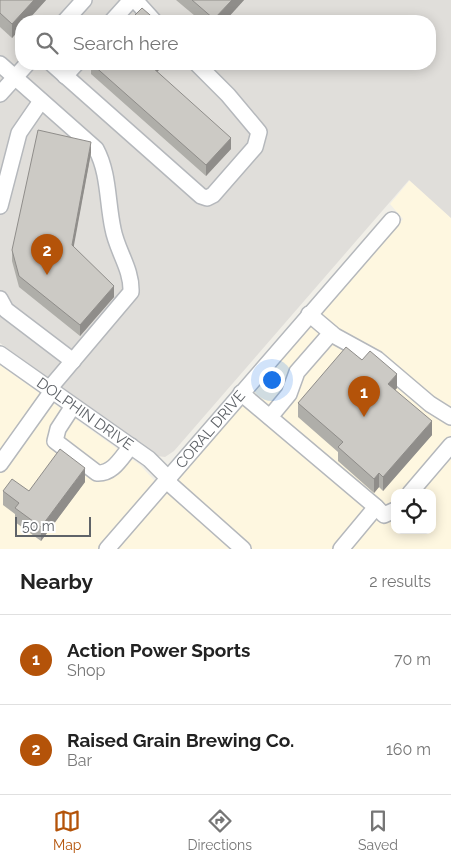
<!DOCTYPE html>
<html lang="en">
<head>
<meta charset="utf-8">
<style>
  :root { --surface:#fff; --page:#f2f2f2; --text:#222; --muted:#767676; --line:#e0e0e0; --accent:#b45309 }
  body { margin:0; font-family:Raleway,sans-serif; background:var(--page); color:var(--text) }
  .controls { position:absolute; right:15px; bottom:15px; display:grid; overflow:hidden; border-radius:10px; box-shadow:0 2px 12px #0003 }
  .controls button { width:45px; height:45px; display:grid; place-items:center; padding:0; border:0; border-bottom:1px solid var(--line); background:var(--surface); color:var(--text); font:25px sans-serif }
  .scale { position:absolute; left:15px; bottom:12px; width:76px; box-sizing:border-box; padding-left:5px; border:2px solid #5f6368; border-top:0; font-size:14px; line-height:18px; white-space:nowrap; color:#5f6368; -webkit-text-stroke:4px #fff; paint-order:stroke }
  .you { position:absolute; left:271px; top:379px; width:18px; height:18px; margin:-12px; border:4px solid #fff; border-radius:50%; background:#1a73e8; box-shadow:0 0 0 8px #1a73e833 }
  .badge { display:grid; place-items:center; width:32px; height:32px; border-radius:50%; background:var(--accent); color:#fff; font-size:16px; font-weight:700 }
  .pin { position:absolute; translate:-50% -41px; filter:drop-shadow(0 1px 2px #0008) }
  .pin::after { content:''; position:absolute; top:26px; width:18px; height:15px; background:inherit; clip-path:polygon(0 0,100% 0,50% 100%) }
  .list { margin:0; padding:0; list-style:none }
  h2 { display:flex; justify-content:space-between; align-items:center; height:65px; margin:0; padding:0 20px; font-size:21px }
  h2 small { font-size:16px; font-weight:400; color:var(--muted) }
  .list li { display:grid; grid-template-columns:32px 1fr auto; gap:15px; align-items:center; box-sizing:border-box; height:90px; padding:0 20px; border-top:1px solid var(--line) }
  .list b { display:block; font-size:19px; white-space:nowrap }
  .list p { margin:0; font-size:16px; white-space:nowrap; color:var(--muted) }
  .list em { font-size:16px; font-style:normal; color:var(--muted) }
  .icon { flex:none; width:28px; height:28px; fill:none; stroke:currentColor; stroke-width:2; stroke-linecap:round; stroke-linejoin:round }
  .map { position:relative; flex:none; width:451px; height:549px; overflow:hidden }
  .search { position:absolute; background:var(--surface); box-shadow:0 2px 12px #0003; left:15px; right:15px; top:15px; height:55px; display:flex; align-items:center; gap:12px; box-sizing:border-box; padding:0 18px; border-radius:20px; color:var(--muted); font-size:19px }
  .sheet { height:245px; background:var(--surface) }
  nav { display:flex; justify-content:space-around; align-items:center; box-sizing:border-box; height:70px; border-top:1px solid var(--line); background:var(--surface); font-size:14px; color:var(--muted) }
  nav a { display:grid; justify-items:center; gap:2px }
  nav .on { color:var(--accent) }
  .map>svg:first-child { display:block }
</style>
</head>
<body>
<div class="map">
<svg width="451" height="549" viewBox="0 0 451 549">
  <rect width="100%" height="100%" fill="#f1efe8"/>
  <path fill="#fef7e0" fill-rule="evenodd" d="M 410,180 L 451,218 L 451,549 L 0,549 L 0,365 L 140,465 L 166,493 L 403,219 L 390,204 ZM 395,493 L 432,493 L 432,530 L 395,530 Z"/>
  <path fill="#e0deda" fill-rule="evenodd" d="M 0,0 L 451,0 L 451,218 L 409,180 L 174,451 L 165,457 L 157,456 L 0,343 ZM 21,21 L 430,21 L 430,64 L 21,64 Z"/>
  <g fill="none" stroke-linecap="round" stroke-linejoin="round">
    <defs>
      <g id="minor">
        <path d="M 135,0 L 154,21"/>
        <path d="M 65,21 L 84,0"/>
        <path d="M 112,21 L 131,0"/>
        <path d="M 0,64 L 96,149 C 109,173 107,201 113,229 C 117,251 132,269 131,292 L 49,389"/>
        <path d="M 52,64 L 201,196 L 207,198 L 213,195 L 255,147 L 259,132 L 228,95 L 197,64"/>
        <path d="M 65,76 L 76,64"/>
        <path d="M 0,94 L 27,64"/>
        <path d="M 0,206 L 19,133 L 41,101"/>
        <path d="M 0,299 L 6,310 L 73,361"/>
        <path d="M 309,314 L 335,336 L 377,359 L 430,404 L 451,417"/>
        <path id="s1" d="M 0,354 L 149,459 L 167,477 L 171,485 L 243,549"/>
        <path d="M 241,393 L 376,507 L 341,549"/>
        <path d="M 73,406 L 58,429 L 55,441 L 97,473 C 113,474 121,458 131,446"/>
        <path d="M 270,417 L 289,394 L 297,372 L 331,333"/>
        <path d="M 0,464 L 52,391"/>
        <path d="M 410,493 L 451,445"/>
        <path d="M 376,507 L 384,515 L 395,510"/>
        <path id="s2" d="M 107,549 L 392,220"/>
      </g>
    </defs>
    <use href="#minor" stroke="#b5b8bc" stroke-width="18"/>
    <use href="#minor" stroke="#fff" stroke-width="15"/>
  </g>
  <g fill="#afaea9">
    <path d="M 0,0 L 46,0 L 12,38 L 0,27 Z"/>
    <path d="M 176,0 L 244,0 L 225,21 L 201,21 Z"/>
    <path d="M 91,64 L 164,64 L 157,72 L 231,149 L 206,176 L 91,74 Z"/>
    <path d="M 91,153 L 73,247 L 114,297 L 80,336 L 19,287 L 12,261 L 12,250 Z"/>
    <path d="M 362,360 L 397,388 L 395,390 L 432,435 L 383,491 L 379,487 L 374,493 L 338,461 L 338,452 L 298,417 L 298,403 Z"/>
    <path d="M 85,482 L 41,541 L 15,522 L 15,514 L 3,505 L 3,491 L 29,491 Z"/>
  </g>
  <g fill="#8f8d8a">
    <path d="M 34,0 L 46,0 L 27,21 L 21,21 L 21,28 L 12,38 L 12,24 Z"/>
    <path d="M 232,0 L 244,0 L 225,21 L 214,21 L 214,19 Z"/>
    <path d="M 155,64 L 164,64 L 152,78 L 152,67 Z"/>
    <path d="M 231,138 L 231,149 L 206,176 L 206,165 Z"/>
    <path d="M 91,142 L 91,153 L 72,256 L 72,245 Z"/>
    <path d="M 114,286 L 114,297 L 80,336 L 80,325 Z"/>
    <path d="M 397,374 L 397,388 L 388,398 L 388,384 Z"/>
    <path d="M 432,421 L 432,435 L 383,491 L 383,477 Z"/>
    <path d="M 85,468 L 85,482 L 41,541 L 41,527 Z"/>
    <path d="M 379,473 L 379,487 L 374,493 L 374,479 Z"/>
  </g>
  <g fill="#cccac5" stroke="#8f8d8a">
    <path d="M 0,0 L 34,0 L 12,24 L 0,13 Z"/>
    <path d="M 192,0 L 232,0 L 214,19 Z"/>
    <path d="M 142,8 L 157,21 L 129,21 Z"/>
    <path d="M 92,64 L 155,64 L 152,67 L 231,138 L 206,165 Z"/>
    <path d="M 38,130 L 91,142 L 72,245 L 114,286 L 80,325 L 19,276 L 12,250 Z"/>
    <path d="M 346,347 L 362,360 L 370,351 L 397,374 L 388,384 L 432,421 L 383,477 L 379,473 L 374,479 L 338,447 L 343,442 L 298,403 Z"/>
    <path d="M 60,449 L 85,468 L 41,527 L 15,508 L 19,503 L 3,491 L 12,479 L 29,491 Z"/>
  </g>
  <g text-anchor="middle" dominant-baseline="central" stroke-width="4" stroke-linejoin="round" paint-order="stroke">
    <g font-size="15" fill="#5f6368" stroke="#fff">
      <text stroke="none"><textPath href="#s1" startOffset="104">DOLPHIN DRIVE</textPath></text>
      <text stroke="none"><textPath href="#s2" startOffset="158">CORAL DRIVE</textPath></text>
    </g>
  </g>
</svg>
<div class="controls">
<button><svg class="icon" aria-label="locate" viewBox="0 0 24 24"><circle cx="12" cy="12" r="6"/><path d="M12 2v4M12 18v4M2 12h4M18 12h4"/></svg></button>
</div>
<div class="scale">50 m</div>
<div class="you"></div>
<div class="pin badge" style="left:364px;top:417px">1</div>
<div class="pin badge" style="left:47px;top:275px">2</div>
<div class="search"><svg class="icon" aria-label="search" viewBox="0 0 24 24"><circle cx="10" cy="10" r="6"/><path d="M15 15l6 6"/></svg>Search here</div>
</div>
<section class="sheet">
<h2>Nearby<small>2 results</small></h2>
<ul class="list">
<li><span class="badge">1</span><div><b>Action Power Sports</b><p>Shop</p></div><em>70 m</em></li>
<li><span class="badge">2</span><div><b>Raised Grain Brewing Co.</b><p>Bar</p></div><em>160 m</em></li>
</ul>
</section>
<nav>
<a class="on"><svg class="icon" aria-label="map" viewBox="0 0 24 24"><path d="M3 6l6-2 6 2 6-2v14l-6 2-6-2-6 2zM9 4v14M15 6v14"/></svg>Map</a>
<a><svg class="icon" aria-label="directions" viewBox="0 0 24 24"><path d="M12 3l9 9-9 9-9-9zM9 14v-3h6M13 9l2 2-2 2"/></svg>Directions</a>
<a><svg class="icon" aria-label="saved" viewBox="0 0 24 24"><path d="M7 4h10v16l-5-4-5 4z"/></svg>Saved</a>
</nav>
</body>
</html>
